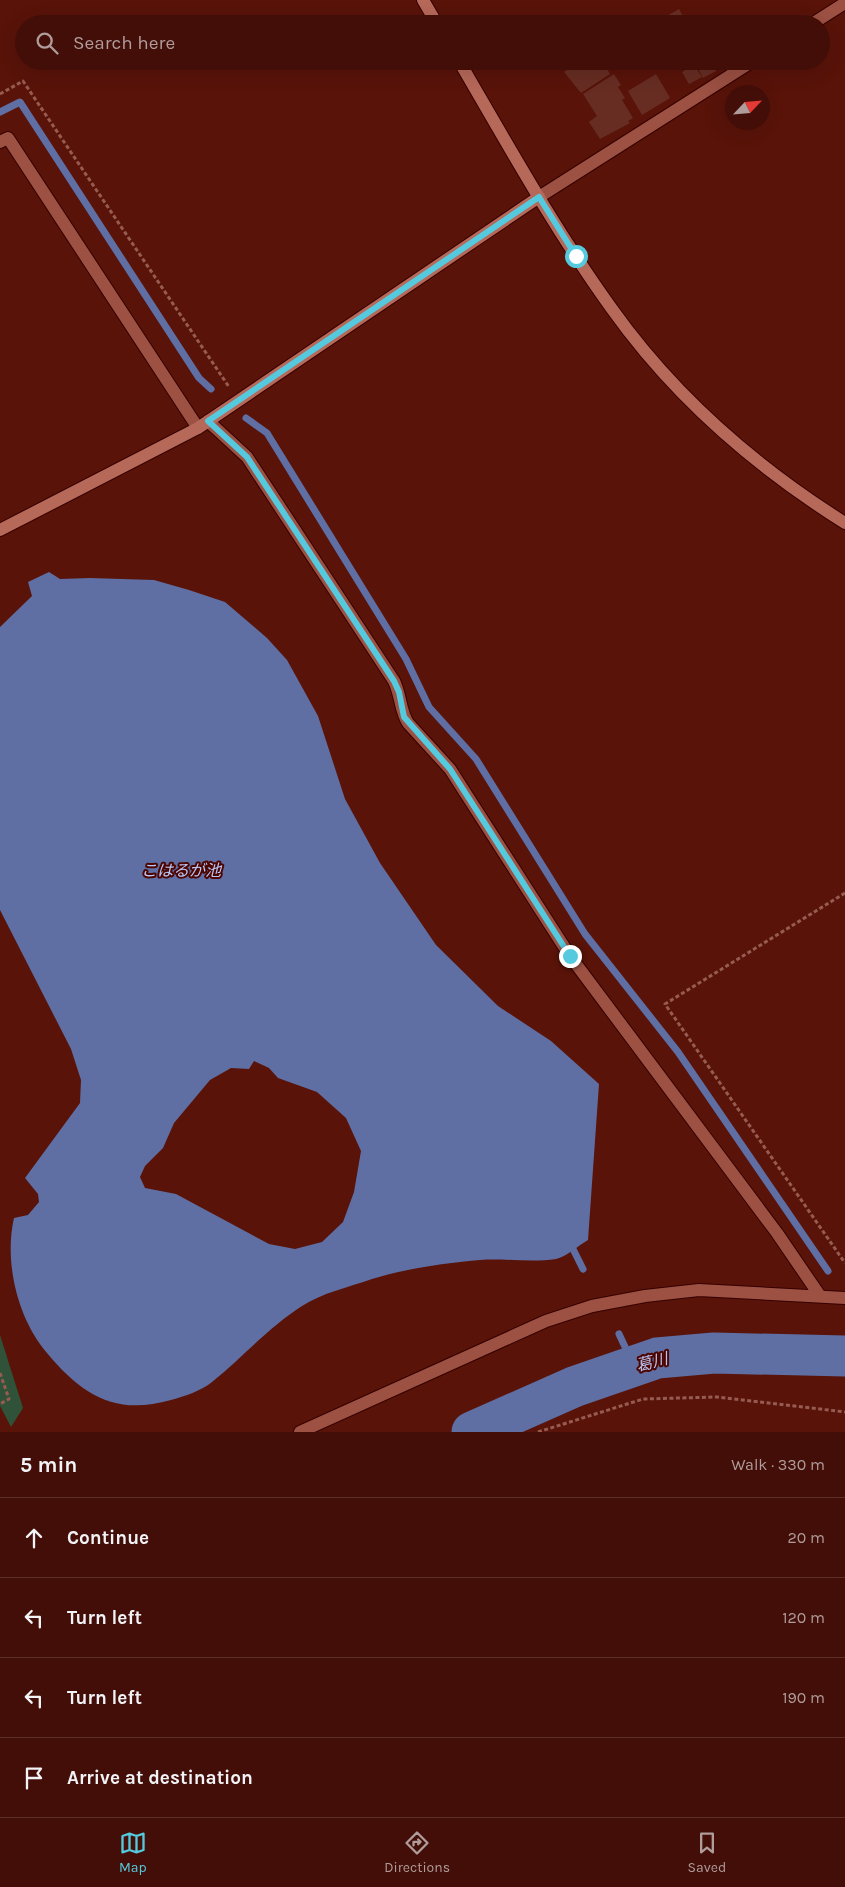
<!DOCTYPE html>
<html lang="en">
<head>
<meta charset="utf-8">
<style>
  :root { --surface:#430e07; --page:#4a1711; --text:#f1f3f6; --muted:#af9c9b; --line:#5b2e28; --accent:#55cadf }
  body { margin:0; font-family:Karla,"Noto Sans JP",sans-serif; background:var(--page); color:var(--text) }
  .compass { position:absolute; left:725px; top:85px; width:45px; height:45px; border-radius:50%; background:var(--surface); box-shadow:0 5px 20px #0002; rotate:64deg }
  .stop { position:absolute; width:15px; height:15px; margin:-11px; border:4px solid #55cadf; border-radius:50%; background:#fff }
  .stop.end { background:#55cadf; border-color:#fff; box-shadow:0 1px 5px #0008 }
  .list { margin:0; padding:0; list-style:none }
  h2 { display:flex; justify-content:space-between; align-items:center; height:65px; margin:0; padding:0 20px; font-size:21px }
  h2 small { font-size:16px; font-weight:400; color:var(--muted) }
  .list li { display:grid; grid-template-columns:32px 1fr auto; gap:15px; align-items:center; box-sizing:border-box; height:80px; padding:0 20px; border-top:1px solid var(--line) }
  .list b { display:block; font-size:19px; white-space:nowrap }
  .list em { font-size:16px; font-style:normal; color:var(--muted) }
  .icon { flex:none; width:28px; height:28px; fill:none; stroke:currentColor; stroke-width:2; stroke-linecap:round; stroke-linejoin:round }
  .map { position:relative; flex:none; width:845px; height:1432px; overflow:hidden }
  .search { position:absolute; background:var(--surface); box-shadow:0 5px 20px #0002; left:15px; right:15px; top:15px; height:55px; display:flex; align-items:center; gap:12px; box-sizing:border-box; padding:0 18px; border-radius:28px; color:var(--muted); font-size:19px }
  .sheet { height:385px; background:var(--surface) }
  nav { display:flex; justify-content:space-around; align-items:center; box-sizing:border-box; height:70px; border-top:1px solid var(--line); background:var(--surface); font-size:14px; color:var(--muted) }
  nav a { display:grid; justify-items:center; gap:2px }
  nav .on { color:var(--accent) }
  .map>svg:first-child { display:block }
</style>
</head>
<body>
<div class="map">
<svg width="845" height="1432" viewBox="0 0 845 1432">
  <rect width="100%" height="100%" fill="#591309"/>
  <path fill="#305238" d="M 0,1335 L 23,1408 L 11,1427 L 0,1406 Z"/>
  <path fill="#5f6fa4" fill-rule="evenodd" d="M 49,572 L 60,579 L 90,578 L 154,580 L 189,590 L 225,602 L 267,638 L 287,660 L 318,716 L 345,799 L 380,863 L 436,945 L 498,1006 L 551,1041 L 599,1084 L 588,1240 C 579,1245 566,1257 556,1259 C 531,1263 505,1258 480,1260 C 450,1262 400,1270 372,1279 C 349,1287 322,1293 302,1306 C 269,1327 242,1358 212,1382 C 201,1391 185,1396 171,1400 C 115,1416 82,1395 47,1353 C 17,1318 4,1261 14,1218 L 28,1215 L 39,1202 L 38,1194 L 25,1178 L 80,1103 L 81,1080 L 71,1049 L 0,910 L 0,627 L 32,596 L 28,582 ZM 254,1061 L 269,1068 L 278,1078 L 317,1092 L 346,1118 L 361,1151 L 354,1192 L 343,1222 L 322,1242 L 295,1249 L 269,1244 L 176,1194 L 145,1188 L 140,1177 L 145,1166 L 163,1148 L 174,1123 L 210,1080 L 231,1068 L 249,1069 Z"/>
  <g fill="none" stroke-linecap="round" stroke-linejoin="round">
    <g stroke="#5f6fa4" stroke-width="7">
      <path d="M 0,112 L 20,102 L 199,378 L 211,389"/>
      <path d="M 246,418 L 267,433 L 406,659 L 429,707 L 476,759 L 585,934 L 678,1052 L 828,1271"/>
      <path d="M 573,1249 L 583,1269"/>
      <path d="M 619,1334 L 634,1366"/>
    </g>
    <path stroke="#5f6fa4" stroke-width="41" d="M 472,1432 L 576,1386 L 657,1358 L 714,1353 L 845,1356"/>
  </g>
  <g fill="#672d23">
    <path d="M 679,9 L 687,24 L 653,24 Z"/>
    <path d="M 561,61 L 602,61 L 610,74 L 581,93 L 564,72 L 567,70 Z"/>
    <path d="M 694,61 L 710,61 L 716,71 L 703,78 Z"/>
    <path d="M 694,65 L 702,77 L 689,84 L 682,72 Z"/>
    <path d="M 614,74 L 621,85 L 618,87 L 625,98 L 622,100 L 633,118 L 628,121 L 630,123 L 600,139 L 589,122 L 597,116 L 583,94 Z"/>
    <path d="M 656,74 L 670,98 L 642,115 L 628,91 Z"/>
  </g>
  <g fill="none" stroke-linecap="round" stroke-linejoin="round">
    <defs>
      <g id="street">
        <path d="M 812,24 L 845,3"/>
        <path d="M 0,142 L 8,138 L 198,428"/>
        <path d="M 539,197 L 753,61"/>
        <path d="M 208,421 L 247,457 L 394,681 C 401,695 400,711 408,723 L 450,769 L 570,956 L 777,1233 L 820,1296"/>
        <path d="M 300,1432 L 546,1321 L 592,1306 L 645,1296 L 699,1290 L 845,1298"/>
      </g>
      <g id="secondary">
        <path d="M 423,0 L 437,24"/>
        <path d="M 459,61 C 508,145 555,230 612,309 C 674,396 756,467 845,523"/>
        <path d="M 0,530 L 198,428 L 539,197"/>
      </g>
    </defs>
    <use href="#street" stroke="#350100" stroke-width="14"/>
    <use href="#secondary" stroke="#350100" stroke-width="14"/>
    <g stroke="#965b51" stroke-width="3" stroke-dasharray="4 2.5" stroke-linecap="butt">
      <path d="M 0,94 L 23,81 L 229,387"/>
      <path d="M 845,893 L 665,1004 L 845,1263"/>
      <path d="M 0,1373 L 9,1399 L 0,1404"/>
      <path d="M 538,1432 L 643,1399 L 717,1397 L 845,1412"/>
    </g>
    <use href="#street" stroke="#9c5143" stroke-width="12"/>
    <use href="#secondary" stroke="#b66859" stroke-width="12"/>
  </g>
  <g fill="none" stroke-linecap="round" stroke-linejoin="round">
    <path stroke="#55cadf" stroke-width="6" d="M 570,956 L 450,769 L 404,717 L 399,692 L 394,681 L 247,457 L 208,421 L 539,197 L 576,256"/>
  </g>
  <g text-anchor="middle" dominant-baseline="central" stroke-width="4" stroke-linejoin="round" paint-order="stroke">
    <g font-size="16" font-style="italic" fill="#b8c7f7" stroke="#4d0500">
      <text x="181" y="870">こはるが池</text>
      <text transform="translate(652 1362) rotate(-14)">葛川</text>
    </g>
  </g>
</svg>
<svg class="compass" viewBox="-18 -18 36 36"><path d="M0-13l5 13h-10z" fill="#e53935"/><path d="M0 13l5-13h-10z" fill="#af9c9b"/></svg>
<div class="stop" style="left:576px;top:256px"></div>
<div class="stop end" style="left:570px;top:956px"></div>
<div class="search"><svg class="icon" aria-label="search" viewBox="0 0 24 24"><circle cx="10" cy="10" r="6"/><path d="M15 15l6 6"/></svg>Search here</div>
</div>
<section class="sheet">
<h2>5 min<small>Walk · 330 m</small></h2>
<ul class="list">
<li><svg class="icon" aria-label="ahead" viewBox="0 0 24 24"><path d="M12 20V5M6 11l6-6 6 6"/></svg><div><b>Continue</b></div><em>20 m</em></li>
<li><svg class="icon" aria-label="left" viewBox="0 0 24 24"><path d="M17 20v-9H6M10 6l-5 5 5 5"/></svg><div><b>Turn left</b></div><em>120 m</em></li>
<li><svg class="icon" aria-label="left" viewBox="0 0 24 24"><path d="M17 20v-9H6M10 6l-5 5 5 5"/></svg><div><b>Turn left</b></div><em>190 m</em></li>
<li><svg class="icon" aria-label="arrive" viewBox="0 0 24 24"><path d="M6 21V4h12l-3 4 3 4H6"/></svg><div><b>Arrive at destination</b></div></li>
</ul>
</section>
<nav>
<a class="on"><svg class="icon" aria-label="map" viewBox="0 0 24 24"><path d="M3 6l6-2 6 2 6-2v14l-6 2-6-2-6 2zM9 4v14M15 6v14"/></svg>Map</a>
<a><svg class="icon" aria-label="directions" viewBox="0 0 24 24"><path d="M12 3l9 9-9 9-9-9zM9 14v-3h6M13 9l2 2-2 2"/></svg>Directions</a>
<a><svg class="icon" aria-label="saved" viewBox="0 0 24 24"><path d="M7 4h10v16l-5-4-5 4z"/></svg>Saved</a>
</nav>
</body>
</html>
